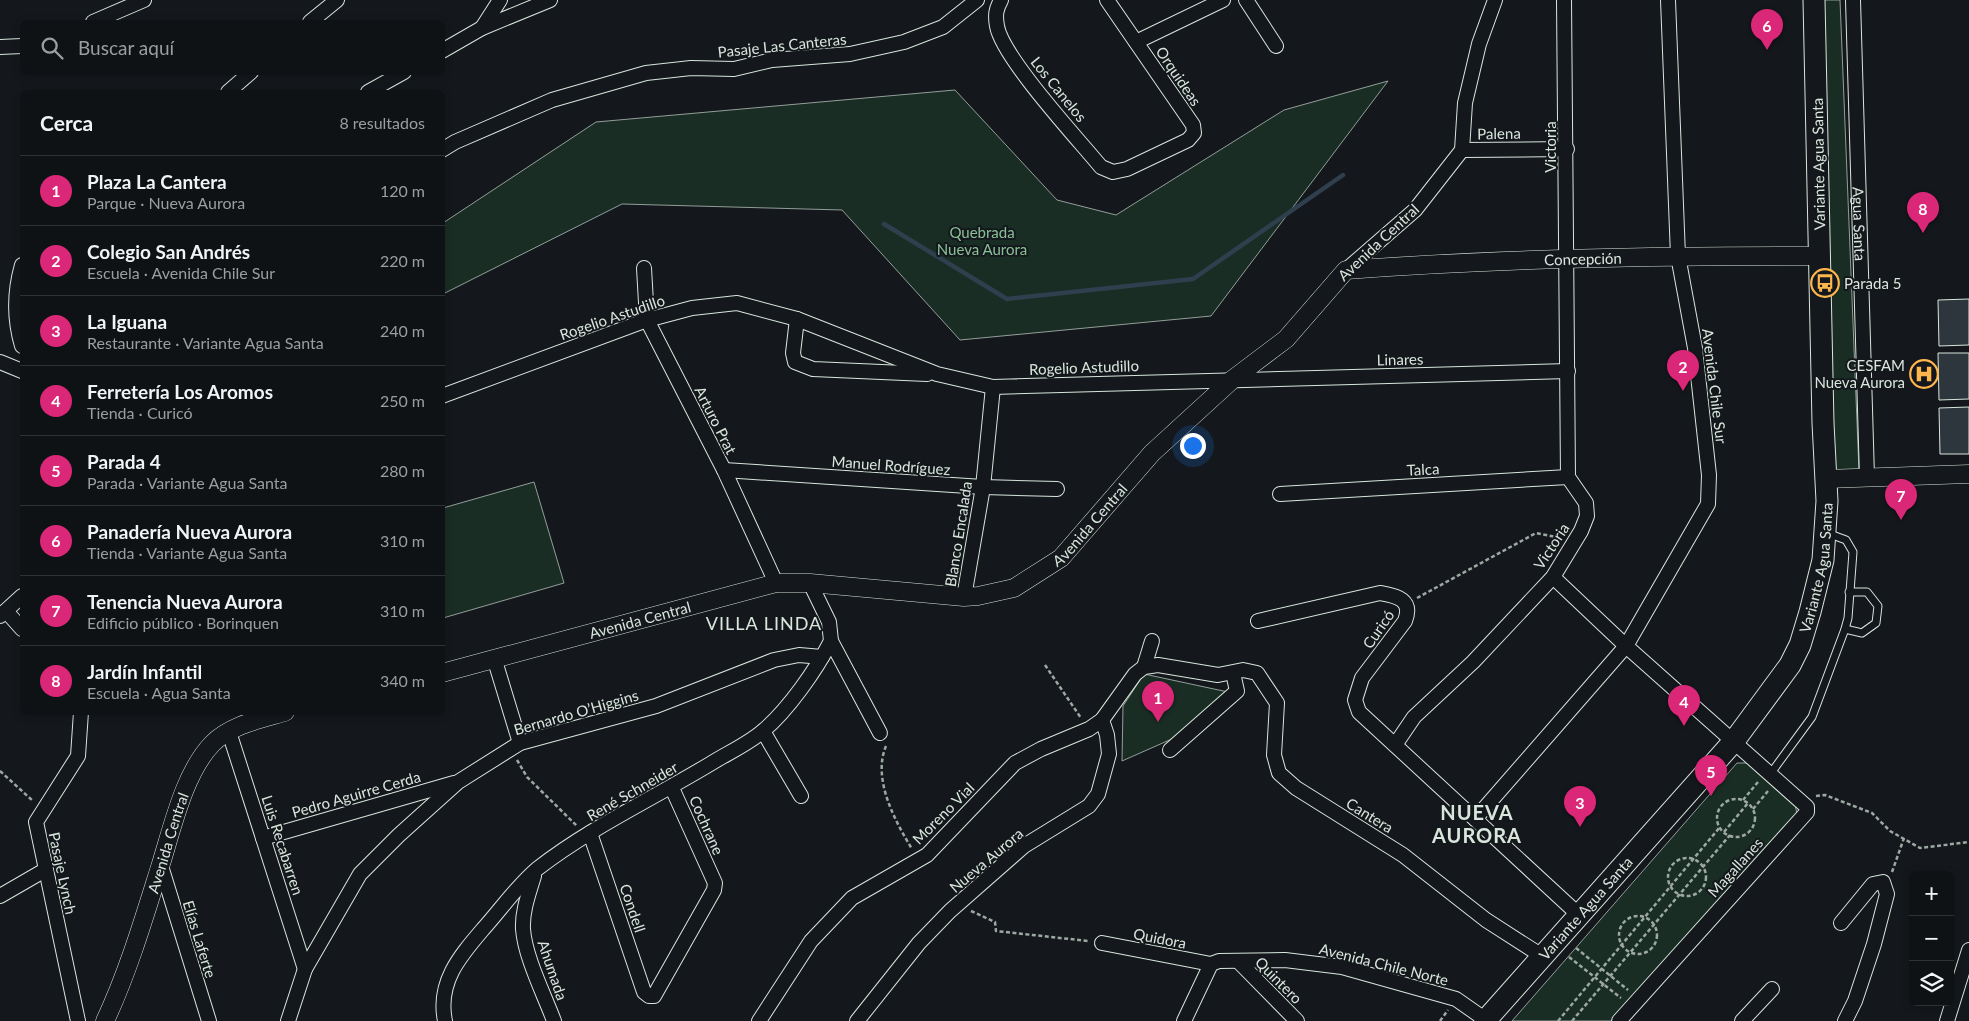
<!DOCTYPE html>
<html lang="es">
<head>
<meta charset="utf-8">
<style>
  :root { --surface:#0f1215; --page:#1d2022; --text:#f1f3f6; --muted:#9b9ea0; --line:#2f3234; --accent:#db2777 }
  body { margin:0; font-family:Lato,sans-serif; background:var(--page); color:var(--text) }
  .controls { position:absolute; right:15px; bottom:15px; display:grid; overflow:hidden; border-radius:8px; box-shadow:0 2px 8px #0003 }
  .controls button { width:45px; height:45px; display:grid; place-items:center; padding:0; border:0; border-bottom:1px solid var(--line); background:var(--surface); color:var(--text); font:25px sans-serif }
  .you { position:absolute; left:1192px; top:445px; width:18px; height:18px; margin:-12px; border:4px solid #fff; border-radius:50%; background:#1a73e8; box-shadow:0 0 0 8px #1a73e833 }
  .badge { display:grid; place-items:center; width:32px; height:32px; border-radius:50%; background:var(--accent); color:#fff; font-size:16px; font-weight:700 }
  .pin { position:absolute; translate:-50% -41px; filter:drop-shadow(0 1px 2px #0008) }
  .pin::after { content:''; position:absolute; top:26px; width:18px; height:15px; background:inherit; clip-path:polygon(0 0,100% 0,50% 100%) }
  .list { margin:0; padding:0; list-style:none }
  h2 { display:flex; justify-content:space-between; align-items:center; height:65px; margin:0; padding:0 20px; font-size:21px }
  h2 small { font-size:16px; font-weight:400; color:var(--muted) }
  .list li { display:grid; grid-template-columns:32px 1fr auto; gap:15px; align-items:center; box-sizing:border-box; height:70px; padding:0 20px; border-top:1px solid var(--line) }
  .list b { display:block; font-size:19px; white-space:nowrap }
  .list p { margin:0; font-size:16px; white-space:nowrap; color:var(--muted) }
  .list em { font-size:16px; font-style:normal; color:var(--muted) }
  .icon { flex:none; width:28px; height:28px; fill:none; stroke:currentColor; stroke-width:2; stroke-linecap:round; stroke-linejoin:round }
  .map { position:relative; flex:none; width:1969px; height:1021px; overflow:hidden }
  .search { position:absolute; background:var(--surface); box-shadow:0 2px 8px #0003; left:20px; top:20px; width:425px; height:55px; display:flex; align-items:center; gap:12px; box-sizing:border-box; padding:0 18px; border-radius:8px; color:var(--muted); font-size:19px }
  .panel { position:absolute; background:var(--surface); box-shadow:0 2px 8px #0003; left:20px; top:90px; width:425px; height:625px; border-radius:8px }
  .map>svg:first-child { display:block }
</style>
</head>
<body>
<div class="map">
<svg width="1969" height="1021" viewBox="0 0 1969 1021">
  <rect width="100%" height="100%" fill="#14181c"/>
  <g fill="#1a2d24" stroke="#939e99">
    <path d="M 1816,0 L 1840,0 L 1859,472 L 1831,473 Z"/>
    <path d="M 1388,81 L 1211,316 L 960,340 L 842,210 L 622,204 L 443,294 L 443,223 L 596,122 L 955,90 L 1057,200 L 1116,215 L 1284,110 Z"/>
    <path d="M 534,482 L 564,583 L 443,618 L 443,508 Z"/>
    <path d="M 1144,674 L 1228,692 L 1174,738 L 1122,761 L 1123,706 Z"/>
    <path d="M 1737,763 L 1749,763 L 1795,803 L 1797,815 L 1613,1021 L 1512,1021 Z"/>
  </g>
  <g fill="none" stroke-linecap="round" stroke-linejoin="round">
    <path stroke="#2f3f4d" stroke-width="4.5" d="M 884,224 L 1007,299 L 1193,279 L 1343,175"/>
  </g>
  <g fill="#2c363c" stroke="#d8e6dc">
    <path d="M 1969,299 L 1969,345 L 1939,346 L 1938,300 Z"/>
    <path d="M 1938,353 L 1969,353 L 1969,399 L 1939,400 Z"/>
    <path d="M 1969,407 L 1969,454 L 1940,454 L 1939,408 Z"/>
  </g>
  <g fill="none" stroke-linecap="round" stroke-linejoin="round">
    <defs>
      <g id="service">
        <path d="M 1845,629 L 1862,633 L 1876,623 L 1878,606 L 1867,592 L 1849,592"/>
        <path d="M 1771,773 L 1812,717 L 1845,629 L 1848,618 L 1853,552 L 1846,540 L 1827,533"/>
      </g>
      <g id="minor">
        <path d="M 1001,0 C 996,9 995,15 997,26 C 1002,57 1078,139 1101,167 L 1113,172 L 1127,169 L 1188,140 L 1194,133 L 1193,125 L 1107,0"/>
        <path d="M 1246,0 L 1276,46"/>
        <path id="s1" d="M 1853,0 L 1867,477"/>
        <path d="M 93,22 L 144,0"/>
        <path d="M 310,22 L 337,0"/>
        <path d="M 482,28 L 500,0"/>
        <path d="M 1136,42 L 1223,0"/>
        <path d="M 0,47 L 22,46"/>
        <path d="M 442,51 L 482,28 L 550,0"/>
        <path d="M 228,92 L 251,72"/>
        <path d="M 368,92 L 404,72"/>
        <path d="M 442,150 L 455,142 L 552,100 L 646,73 L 691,68 L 734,69 L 772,60 L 850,54 L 904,42 L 943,27 L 977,0"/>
        <path d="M 1462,150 L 1567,149"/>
        <path d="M 22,265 C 14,293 14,319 22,346"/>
        <path d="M 644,268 L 647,320 L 724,470 L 776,583"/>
        <path d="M 1346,270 L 1415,210 L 1462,150 L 1465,103 L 1479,44 L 1495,0"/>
        <path d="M 797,319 L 793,353 L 795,362 L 813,369 L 927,374"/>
        <path d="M 0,362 L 22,371"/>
        <path d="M 442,396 L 647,320 L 692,308 L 737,303 L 797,319 L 937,374 L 993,387 L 1568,371"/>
        <path d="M 724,470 L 983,487 L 1057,489"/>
        <path d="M 1280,494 L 1568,477"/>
        <path d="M 1553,577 L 1626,646 L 1807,807 L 1807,812 L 1619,1021"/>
        <path d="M 810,583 L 829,622 L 831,641 L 880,733"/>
        <path d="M 964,597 L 983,487 L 993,387"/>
        <path d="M 6,611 L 22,629"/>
        <path d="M 0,616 L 22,596"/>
        <path d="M 1258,621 L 1380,593 C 1398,596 1413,600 1405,621 L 1362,678 L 1355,700 L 1359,712 L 1579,915"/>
        <path d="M 495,661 L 520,743"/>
        <path d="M 1144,667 L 1152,641"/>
        <path d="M 763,731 L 801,796"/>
        <path d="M 229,732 L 305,969"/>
        <path d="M 1395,745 L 1414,717 L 1473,662 L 1553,577 L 1581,531 L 1587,516 L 1586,503 L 1568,477 L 1564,0"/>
        <path d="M 1170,750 L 1237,691 L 1233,673"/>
        <path d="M 1475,819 L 1626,646 L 1708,504 L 1709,475 L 1695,348 L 1678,256 L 1668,0"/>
        <path d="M 590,833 L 644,992 L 649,996 L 654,996 L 714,890 L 715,883 L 672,788"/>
        <path d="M 263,838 L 454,783"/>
        <path d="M 161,866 L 209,1021"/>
        <path d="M 534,876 C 529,893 522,911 523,929 C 525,957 544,994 554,1021"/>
        <path d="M 0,896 L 45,870"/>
        <path d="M 1841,923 L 1873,884 L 1883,882 L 1887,894 L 1874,944 L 1855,1001 L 1845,1021"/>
        <path d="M 1102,943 L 1211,964"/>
        <path d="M 1239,962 L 1297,1021"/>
        <path d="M 78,1021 L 36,822 L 78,756 L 81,712"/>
        <path d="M 288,1021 L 305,969 L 360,874 L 399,835 L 458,782 L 520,743 L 656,706 L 774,660 L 799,655 L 822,657"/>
        <path d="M 445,1021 C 437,982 460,956 484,928 C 501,909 518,885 537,869 C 591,827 656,797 715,761 C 730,752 749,743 763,731 C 788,710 816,670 831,641"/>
        <path d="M 759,1021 L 811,941 L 852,898 L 927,855 L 1015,763 L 1041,749 L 1089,729 L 1102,720 L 1135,674 L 1144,667 L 1158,665 L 1218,675 L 1243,670 L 1257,673 L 1277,703 L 1274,755 L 1279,773 L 1296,788 L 1403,855 L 1486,920 L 1542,956"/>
        <path d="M 857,1021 L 919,943 L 950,911 L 1024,846 L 1089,806 L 1098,794 L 1109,754 L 1107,735 L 1102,720"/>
        <path d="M 1184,1021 L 1211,964 L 1219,961 L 1285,960 L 1342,967 L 1456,999 L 1486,1020"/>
        <path d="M 1742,1021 L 1772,989"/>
        <path d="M 1947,1021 L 1969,950"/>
      </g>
      <g id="tertiary">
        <path d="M 1826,479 L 1969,474"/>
        <path id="s2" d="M 442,673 L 776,583 L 810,583 L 964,597 L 978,596 L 1014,588 L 1061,558 L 1152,453 L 1233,379 L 1286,339 L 1346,270 C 1504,258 1662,256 1820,256"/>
        <path id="s3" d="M 105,1021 C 128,972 144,918 160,867 C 172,829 184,773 212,744 C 230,725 261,719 285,712"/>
      </g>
      <g id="primary">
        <path id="s4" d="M 1485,1021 L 1734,741 L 1790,665 L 1800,645 L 1810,612 L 1823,560 L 1827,501 L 1823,423 L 1814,0"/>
      </g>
    </defs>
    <use href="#service" stroke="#d8e6dc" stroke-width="9"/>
    <use href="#minor" stroke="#d8e6dc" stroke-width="16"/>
    <use href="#tertiary" stroke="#d8e6dc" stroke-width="19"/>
    <use href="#primary" stroke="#d8e6dc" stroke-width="23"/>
    <g stroke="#9da8a2" stroke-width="2.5" stroke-dasharray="4 2.5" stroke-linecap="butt">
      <path d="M 1417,598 L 1536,533 L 1561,538"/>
      <path d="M 1045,665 L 1081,718"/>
      <path d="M 886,746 C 872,779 895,821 912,849"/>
      <path d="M 517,760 L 527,777 L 577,826"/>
      <path d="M 0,771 L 33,801"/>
      <path d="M 1816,796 L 1825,795 L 1872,813 L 1890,831 L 1920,848 L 1969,842"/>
      <circle cx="1736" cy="818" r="19"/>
      <path d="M 1743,800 L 1758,782"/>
      <path d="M 1753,809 L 1768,791"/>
      <path d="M 1724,832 L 1748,803"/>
      <circle cx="1687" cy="877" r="19"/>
      <path d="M 1892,872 L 1904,838"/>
      <path d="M 971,911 L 995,922 L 996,931 L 1088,941"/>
      <circle cx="1638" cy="935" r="19"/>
      <path d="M 1576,948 L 1628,990"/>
      <path d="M 1569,957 L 1621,998"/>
      <path d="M 1440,1021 L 1448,1010"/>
      <path d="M 1558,1021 L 1720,827"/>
      <path d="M 1572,1021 L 1730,835"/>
    </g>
    <use href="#service" stroke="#14181c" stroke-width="7"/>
    <use href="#minor" stroke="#14181c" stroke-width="14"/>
    <use href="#tertiary" stroke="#14181c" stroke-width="18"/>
    <use href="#primary" stroke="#14181c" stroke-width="21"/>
  </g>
  <defs>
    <symbol id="bus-ring" viewBox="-11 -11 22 22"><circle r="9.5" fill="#14181c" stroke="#ffb74d" stroke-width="1.5"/><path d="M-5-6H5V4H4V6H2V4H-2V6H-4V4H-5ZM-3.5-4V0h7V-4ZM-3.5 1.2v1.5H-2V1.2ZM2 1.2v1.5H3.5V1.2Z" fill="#ffb74d"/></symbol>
    <symbol id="hospital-ring" viewBox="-11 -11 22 22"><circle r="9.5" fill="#14181c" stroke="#ffb74d" stroke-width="1.5"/><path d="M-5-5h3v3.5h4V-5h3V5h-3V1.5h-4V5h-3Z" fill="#ffb74d"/></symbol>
  </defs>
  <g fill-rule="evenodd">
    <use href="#bus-ring" x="1809" y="267" width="32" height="32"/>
    <use href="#hospital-ring" x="1908" y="358" width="32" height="32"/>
  </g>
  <g text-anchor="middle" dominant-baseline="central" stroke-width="4" stroke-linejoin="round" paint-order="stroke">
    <g font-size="15" fill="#d8e6dc" stroke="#14181c">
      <text transform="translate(782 45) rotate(-6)">Pasaje Las Canteras</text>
      <text transform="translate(1179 76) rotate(56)">Orquideas</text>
      <text transform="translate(1059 89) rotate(51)">Los Canelos</text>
      <text transform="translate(1499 133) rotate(-1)">Palena</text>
      <text transform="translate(1550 147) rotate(-90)">Victoria</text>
      <text transform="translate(1818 164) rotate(-91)">Variante Agua Santa</text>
      <text stroke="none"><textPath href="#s1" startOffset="224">Agua Santa</textPath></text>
      <text transform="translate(1378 242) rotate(-43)">Avenida Central</text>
      <text stroke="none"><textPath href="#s2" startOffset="1285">Concepción</textPath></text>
      <text transform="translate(612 317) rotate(-19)">Rogelio Astudillo</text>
      <text transform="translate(1400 359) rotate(-1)">Linares</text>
      <text transform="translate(1084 367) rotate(-2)">Rogelio Astudillo</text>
      <text transform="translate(1715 386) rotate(83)">Avenida Chile Sur</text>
      <text transform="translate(716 420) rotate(63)">Arturo Prat</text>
      <text transform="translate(891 465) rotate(4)">Manuel Rodríguez</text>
      <text transform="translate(1423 469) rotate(-3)">Talca</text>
      <text stroke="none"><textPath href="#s2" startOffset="685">Avenida Central</textPath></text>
      <text transform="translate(958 534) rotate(-81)">Blanco Encalada</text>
      <text transform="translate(1551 546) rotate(-57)">Victoria</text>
      <text stroke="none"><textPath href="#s4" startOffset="571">Variante Agua Santa</textPath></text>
      <text stroke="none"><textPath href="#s2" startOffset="205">Avenida Central</textPath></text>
      <text transform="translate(1378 629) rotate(-55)">Curicó</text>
      <text transform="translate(576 712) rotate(-16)">Bernardo O’Higgins</text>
      <text transform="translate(632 791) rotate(-30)">René Schneider</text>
      <text transform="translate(356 794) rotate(-16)">Pedro Aguirre Cerda</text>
      <text transform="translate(943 813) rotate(-45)">Moreno Vial</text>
      <text transform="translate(1370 815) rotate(32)">Cantera</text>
      <text transform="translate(707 825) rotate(66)">Cochrane</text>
      <text stroke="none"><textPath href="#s3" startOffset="189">Avenida Central</textPath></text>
      <text transform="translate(283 845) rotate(72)">Luis Recabarren</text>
      <text transform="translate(986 860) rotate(-40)">Nueva Aurora</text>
      <text transform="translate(1735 867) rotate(-48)">Magallanes</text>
      <text transform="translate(63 873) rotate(78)">Pasaje Lynch</text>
      <text transform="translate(633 908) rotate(71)">Condell</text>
      <text stroke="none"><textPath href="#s4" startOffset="151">Variante Agua Santa</textPath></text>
      <text transform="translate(1160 938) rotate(11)">Quidora</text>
      <text transform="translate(200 939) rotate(73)">Elías Laferte</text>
      <text transform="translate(1384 964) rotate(14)">Avenida Chile Norte</text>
      <text transform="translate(553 970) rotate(71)">Ahumada</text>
      <text transform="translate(1279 980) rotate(45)">Quintero</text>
    </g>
    <g font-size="15" fill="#8ac095" stroke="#14181c">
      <text x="982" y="232">Quebrada<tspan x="982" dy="17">Nueva Aurora</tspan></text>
    </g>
    <g font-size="15" fill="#d8e6dc" stroke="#14181c" text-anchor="start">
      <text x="1844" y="283">Parada 5</text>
      <text x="1905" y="365" text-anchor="end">CESFAM<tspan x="1905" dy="17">Nueva Aurora</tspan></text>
    </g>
    <g font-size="18" letter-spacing="1" fill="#d8e6dc" stroke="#14181c">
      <text x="764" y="623">VILLA LINDA</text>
    </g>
    <g font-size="20" font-weight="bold" letter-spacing="1" fill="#d8e6dc" stroke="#14181c">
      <text x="1477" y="812">NUEVA<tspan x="1477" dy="23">AURORA</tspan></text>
    </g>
  </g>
</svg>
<div class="controls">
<button>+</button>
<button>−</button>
<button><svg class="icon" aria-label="layers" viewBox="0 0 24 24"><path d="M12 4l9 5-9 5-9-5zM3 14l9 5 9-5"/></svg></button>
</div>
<div class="you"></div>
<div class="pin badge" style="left:1158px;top:722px">1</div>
<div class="pin badge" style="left:1683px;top:391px">2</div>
<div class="pin badge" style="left:1580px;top:827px">3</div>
<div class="pin badge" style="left:1684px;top:726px">4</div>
<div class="pin badge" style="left:1711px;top:796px">5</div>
<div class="pin badge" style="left:1767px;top:50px">6</div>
<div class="pin badge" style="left:1901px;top:520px">7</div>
<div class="pin badge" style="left:1923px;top:233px">8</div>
<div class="search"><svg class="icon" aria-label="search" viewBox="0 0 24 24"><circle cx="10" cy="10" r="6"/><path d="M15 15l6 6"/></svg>Buscar aquí</div>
<section class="panel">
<h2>Cerca<small>8 resultados</small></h2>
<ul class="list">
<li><span class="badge">1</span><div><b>Plaza La Cantera</b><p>Parque · Nueva Aurora</p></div><em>120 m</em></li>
<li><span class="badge">2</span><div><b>Colegio San Andrés</b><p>Escuela · Avenida Chile Sur</p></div><em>220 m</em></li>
<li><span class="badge">3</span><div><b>La Iguana</b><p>Restaurante · Variante Agua Santa</p></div><em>240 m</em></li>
<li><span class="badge">4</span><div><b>Ferretería Los Aromos</b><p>Tienda · Curicó</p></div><em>250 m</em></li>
<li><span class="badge">5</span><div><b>Parada 4</b><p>Parada · Variante Agua Santa</p></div><em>280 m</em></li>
<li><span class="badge">6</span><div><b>Panadería Nueva Aurora</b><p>Tienda · Variante Agua Santa</p></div><em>310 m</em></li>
<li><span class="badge">7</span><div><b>Tenencia Nueva Aurora</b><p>Edificio público · Borinquen</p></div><em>310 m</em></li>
<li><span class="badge">8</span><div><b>Jardín Infantil</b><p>Escuela · Agua Santa</p></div><em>340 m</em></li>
</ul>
</section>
</div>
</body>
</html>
